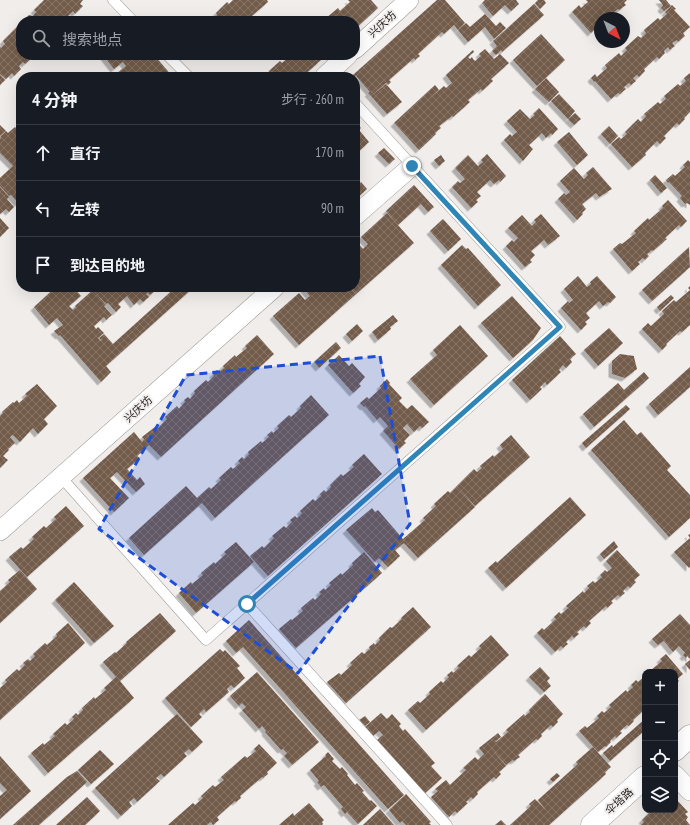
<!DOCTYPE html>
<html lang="zh">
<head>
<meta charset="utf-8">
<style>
  :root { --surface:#171b24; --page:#242831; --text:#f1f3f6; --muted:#9ea1a6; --line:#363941 }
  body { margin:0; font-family:"PT Sans Narrow","Noto Sans SC",sans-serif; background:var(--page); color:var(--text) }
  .controls { position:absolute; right:12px; bottom:12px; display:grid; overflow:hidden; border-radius:8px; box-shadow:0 4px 16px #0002 }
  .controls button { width:36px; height:36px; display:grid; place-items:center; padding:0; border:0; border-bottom:1px solid var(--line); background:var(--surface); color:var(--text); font:20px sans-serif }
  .compass { position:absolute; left:594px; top:12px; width:36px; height:36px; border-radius:50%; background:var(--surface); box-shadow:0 4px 16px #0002; rotate:138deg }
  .stop { position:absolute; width:12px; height:12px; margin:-9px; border:3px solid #2f85b5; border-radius:50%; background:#fff }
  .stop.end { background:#2f85b5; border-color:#fff; box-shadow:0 1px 4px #0008 }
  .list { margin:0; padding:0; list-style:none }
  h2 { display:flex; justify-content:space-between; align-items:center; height:52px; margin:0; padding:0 16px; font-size:17px }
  h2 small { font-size:13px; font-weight:400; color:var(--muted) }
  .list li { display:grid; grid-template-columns:26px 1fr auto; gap:12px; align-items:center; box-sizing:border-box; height:56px; padding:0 16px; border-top:1px solid var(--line) }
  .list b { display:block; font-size:15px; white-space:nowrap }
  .list em { font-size:13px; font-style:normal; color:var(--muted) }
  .icon { flex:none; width:22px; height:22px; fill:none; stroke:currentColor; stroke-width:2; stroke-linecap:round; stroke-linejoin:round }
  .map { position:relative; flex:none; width:690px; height:825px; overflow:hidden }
  .search { position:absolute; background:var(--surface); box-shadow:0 4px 16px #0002; left:16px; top:16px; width:344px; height:44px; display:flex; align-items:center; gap:10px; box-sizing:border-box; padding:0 14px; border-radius:16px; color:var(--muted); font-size:15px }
  .panel { position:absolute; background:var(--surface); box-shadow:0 4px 16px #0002; left:16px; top:72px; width:344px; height:220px; border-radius:16px }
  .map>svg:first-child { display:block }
</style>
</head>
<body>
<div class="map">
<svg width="690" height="825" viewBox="0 0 690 825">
  <defs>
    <pattern id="building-cross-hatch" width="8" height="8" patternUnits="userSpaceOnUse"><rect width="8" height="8" fill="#735b4a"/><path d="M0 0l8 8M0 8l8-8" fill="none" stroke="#867467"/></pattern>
    <filter id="shadow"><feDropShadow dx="-3.5" dy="3.5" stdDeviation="0" flood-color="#0004"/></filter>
  </defs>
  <rect width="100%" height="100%" fill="#f0edeb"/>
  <g fill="url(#building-cross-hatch)" filter="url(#shadow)">
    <path d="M 44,0 L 83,0 L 80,4 L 83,6 L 75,14 L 73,11 L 63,21 L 23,21 L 29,15 L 33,16 L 36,12 L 34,10 Z"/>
    <path d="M 233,0 L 267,0 L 268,2 L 246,21 L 211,21 L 217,15 L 216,13 L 227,2 L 229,4 Z"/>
    <path d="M 348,0 L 371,0 L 378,8 L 355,29 L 355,21 L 327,21 L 325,19 L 338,8 L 340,11 L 350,2 Z"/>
    <path d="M 437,0 L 445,0 L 465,23 L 458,30 L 454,25 L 444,34 L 442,32 L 418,54 L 420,56 L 415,60 L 414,58 L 389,80 L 391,82 L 388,85 L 386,83 L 371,96 L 368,93 L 370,92 L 356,76 L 354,77 L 353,75 Z"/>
    <path d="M 485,0 L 516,0 L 519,4 L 511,11 L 505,5 L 493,16 L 482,3 Z"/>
    <path d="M 538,0 L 544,0 L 546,3 L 540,9 L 535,3 Z"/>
    <path d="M 586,0 L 627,0 L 624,3 L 626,5 L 619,10 L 618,9 L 613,13 L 616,15 L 612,18 L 609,17 L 607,18 L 600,18 L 600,31 L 597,27 L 591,33 L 572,12 L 579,5 L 581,8 L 588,2 Z"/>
    <path d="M 659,0 L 666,0 L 671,6 L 664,11 L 661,8 L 663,5 Z"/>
    <path d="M 534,4 L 544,15 L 502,52 L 501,50 L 496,55 L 492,51 L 497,46 L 493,41 Z"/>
    <path d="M 672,5 L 676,9 L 674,10 L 690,27 L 683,33 L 685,36 L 678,42 L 677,40 L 672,43 L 675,46 L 670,50 L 668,47 L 664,51 L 665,53 L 659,59 L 657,57 L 644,69 L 645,71 L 639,77 L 637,75 L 633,78 L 636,81 L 631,85 L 629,83 L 624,87 L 626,89 L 620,94 L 618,93 L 611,99 L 595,81 L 594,82 L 591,78 L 595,74 L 597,77 L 607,68 L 605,65 L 619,53 L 621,56 L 627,50 L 625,48 L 638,36 L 641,38 L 646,33 L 644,30 L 658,18 L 660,20 L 667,14 L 665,12 Z"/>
    <path d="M 485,14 L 496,26 L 500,22 L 506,28 L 494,39 L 485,27 L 468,42 L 458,30 L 466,23 L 470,27 Z"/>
    <path d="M 21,23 L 21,55 L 31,55 L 33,57 L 25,64 L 23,62 L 19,66 L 21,69 L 14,76 L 12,73 L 6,79 L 0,74 L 0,46 L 1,48 L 5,44 L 3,41 Z"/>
    <path d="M 541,34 L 565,60 L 537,86 L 513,60 Z"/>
    <path d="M 485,49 L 494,59 L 500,54 L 509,63 L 491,79 L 493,81 L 482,91 L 481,89 L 468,100 L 470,102 L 453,117 L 452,116 L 439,126 L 441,128 L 435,133 L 436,134 L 419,150 L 398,127 L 405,121 L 398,127 L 394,123 L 435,85 L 439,90 L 426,102 L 444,86 L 446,88 L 452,83 L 446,75 L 473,50 L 474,52 L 468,57 L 470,59 L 472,57 L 473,59 L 456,75 L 473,59 L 475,61 L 481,56 L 479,54 Z"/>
    <path d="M 103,55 L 140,55 L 141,57 L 143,55 L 154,55 L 173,77 L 112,77 L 126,66 L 123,62 L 114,69 Z"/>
    <path d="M 287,55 L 316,55 L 321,60 L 302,77 L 265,77 L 270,73 L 269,71 L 280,61 L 282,63 L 289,57 Z"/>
    <path d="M 690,73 L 690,112 L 684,118 L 685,119 L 679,125 L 677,123 L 664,136 L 666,138 L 660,144 L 657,141 L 645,153 L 646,155 L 632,167 L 611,144 L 619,137 L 621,139 L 627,134 L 625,132 L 638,119 L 641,122 L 646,116 L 644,114 L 658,102 L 660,104 L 666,99 L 664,96 L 678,84 L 680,86 L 686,81 L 684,78 Z"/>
    <path d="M 0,75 L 5,80 L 0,85 Z"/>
    <path d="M 546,78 L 559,92 L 549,102 L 535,89 Z"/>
    <path d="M 386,84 L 402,102 L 387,114 L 371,96 Z"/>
    <path d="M 559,94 L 575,111 L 568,119 L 551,101 Z"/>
    <path d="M 539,108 L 558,129 L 552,135 L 551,133 L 546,138 L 542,133 L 529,145 L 533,149 L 523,161 L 504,140 L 510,134 L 512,136 L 517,132 L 507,121 L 520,109 L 530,119 L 535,115 L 533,114 Z"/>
    <path d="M 575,113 L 581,119 L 574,125 L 568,119 Z"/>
    <path d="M 355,121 L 361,128 L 359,130 L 369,142 L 356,154 Z"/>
    <path d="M 0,125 L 6,131 L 0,136 Z"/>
    <path d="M 609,126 L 618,136 L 610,144 L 601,134 Z"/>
    <path d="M 15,127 L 17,129 L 18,127 L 21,130 L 21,201 L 18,203 L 11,195 L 9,196 L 0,186 L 0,178 L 13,166 L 0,153 L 0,139 L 1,138 L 0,137 L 6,131 L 8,133 Z"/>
    <path d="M 569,132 L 588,155 L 577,165 L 557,142 Z"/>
    <path d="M 384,148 L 395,159 L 389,164 L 378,153 Z"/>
    <path d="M 487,154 L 506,176 L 500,182 L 499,180 L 494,184 L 490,180 L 477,192 L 481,196 L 476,200 L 478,202 L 471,208 L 452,187 L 458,181 L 460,183 L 465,179 L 455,168 L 468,155 L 478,166 L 483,162 L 481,160 Z"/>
    <path d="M 441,155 L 445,161 L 439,166 L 434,160 Z"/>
    <path d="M 688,160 L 690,162 L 690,205 L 687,203 L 685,204 L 680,198 L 682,196 L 669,182 L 668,183 L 666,180 L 673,174 L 675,176 L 685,167 L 683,165 Z"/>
    <path d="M 593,167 L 612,189 L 599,197 L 596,193 L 582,204 L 586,209 L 582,213 L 583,214 L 577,220 L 558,199 L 564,193 L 566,195 L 570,192 L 560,181 L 574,168 L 584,179 L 588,175 L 586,173 Z"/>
    <path d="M 655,175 L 667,188 L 661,193 L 650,180 Z"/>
    <path d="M 361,182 L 367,189 L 355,200 L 355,188 Z"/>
    <path d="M 414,185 L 434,207 L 428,212 L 421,204 L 398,225 L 386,211 Z"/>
    <path d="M 0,187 L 9,197 L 7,199 L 14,207 L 9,212 L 6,209 L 0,214 Z"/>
    <path d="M 668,200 L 687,221 L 681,227 L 679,225 L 665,238 L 667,239 L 653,251 L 652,250 L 647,254 L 649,256 L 645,260 L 643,258 L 638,262 L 640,264 L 632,271 L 613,249 L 620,243 L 622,244 L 636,233 L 634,231 L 648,218 L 649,220 L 663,208 L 662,206 Z"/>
    <path d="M 387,213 L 414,243 L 356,294 L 350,287 L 355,287 L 355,242 L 356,241 L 363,249 L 368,244 L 361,237 Z"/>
    <path d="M 541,214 L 560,236 L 548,245 L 544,240 L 531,251 L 535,255 L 530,260 L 532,262 L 525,267 L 506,246 L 512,240 L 514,242 L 518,238 L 508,228 L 522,215 L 532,226 L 536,222 L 534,220 Z"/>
    <path d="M 0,218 L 9,228 L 0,237 Z"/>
    <path d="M 443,219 L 461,239 L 448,251 L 430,231 Z"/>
    <path d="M 462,245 L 466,249 L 468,248 L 501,285 L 478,306 L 441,265 Z"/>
    <path d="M 689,247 L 690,267 L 652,301 L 642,290 Z"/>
    <path d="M 578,276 L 587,287 L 591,284 L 590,282 L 597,276 L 616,297 L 610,303 L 608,302 L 603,306 L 599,301 L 586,313 L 590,318 L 585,322 L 587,324 L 581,330 L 561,308 L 568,301 L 569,303 L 573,300 L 564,289 Z"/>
    <path d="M 690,286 L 690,325 L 682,332 L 680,331 L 666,344 L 667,345 L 662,350 L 642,329 L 648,323 L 651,326 L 664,314 L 662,311 L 674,300 L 676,302 L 690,290 L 688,288 Z"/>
    <path d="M 56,287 L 66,287 L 68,289 L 73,287 L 81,296 L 69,306 L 73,310 L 76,307 L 75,306 L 93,290 L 106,305 L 104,306 L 112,315 L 106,320 L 104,317 L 94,326 L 96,329 L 98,327 L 104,333 L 98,338 L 101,341 L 94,347 L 103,339 L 101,340 L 99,338 L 104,334 L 113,344 L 176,287 L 194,287 L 106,366 L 111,372 L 101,382 L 60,335 L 59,336 L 54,331 L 63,325 L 57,318 L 49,325 L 34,307 Z"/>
    <path d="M 96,287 L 154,287 L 153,288 L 155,291 L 150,295 L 148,293 L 146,294 L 149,297 L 143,302 L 140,299 L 134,305 L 127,296 L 118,304 L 121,307 L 116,312 L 108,303 L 106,304 L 93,290 Z"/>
    <path d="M 305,287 L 349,287 L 356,294 L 299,345 L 273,316 L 299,293 L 305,300 L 310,296 L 304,289 Z"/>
    <path d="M 671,295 L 674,298 L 660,311 L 657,307 Z"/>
    <path d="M 512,296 L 541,328 L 533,340 L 513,358 L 481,323 Z"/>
    <path d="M 393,315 L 398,321 L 390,327 L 391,329 L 378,340 L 372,332 Z"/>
    <path d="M 357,324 L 363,331 L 352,341 L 346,334 Z"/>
    <path d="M 460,325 L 488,356 L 434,405 L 410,379 L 437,355 L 433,350 Z"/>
    <path d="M 609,328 L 623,343 L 598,366 L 584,350 Z"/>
    <path d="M 257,335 L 274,354 L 161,457 L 149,445 L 137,456 L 140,458 L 127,469 L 137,480 L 140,477 L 145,484 L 136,492 L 117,472 L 110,478 L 129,498 L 114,512 L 83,478 L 134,432 L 142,442 L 144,439 L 142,437 L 155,427 L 157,429 L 167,419 L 165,417 L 177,406 L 179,409 L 185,402 L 184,400 L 188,397 L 190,399 L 195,393 L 194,391 L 206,380 L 208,382 L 214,376 L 213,374 L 217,370 L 219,372 L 224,368 L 223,366 L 235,355 L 236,357 L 247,348 L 245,346 Z"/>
    <path d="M 560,336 L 576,354 L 570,359 L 572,362 L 566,368 L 563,365 L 559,370 L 561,372 L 547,385 L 545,382 L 540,387 L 542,389 L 530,400 L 512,380 Z"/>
    <path d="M 336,342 L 341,348 L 319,368 L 314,362 Z"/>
    <path d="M 620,354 L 634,356 L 634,357 L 637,369 L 625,378 L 612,374 L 612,361 Z"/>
    <path d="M 339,355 L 349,366 L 352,363 L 365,377 L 359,384 L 361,386 L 353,393 L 328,365 L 332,361 L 337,365 L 333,361 Z"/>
    <path d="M 690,367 L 690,387 L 658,415 L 649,404 Z"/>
    <path d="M 644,372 L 649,378 L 594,427 L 583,414 L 618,383 L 624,390 Z"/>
    <path d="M 387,379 L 390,383 L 389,384 L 402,398 L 399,401 L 407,409 L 412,405 L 429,422 L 422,428 L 420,426 L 414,432 L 407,424 L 403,428 L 410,435 L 404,441 L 406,443 L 399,449 L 383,431 L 388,426 L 380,417 L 377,420 L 365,406 L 364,407 L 360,403 L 367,397 L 369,399 L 381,388 L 380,386 Z"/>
    <path d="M 37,384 L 57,406 L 44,419 L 48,424 L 38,434 L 33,428 L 20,442 L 13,435 L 10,437 L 15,443 L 8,449 L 9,450 L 3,456 L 8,460 L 0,468 L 0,416 L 3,413 L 2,412 L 13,402 L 14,403 L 17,400 L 19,403 L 27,396 L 25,394 Z"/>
    <path d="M 311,395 L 329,415 L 215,518 L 202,503 L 144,555 L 129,538 L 186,486 L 197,498 L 209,487 L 211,489 L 221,480 L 219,478 L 231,467 L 233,469 L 240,463 L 238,461 L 242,457 L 244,459 L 249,454 L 248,452 L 261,441 L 262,443 L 269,437 L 267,435 L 272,431 L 273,433 L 279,428 L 277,426 L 289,415 L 291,417 L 301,408 L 300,406 Z"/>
    <path d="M 626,405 L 630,409 L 586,448 L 582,443 Z"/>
    <path d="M 624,420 L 637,435 L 641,432 L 671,466 L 667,470 L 690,495 L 690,518 L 669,537 L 591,450 Z"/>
    <path d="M 511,435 L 530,457 L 475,506 L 457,486 L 474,469 L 477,472 L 482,468 L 480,466 L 493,455 L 494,457 L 503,449 L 500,445 Z"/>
    <path d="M 364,454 L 382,474 L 268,576 L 250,556 L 262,546 L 264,548 L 274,538 L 272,536 L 284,526 L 286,528 L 292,522 L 290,520 L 295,516 L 297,518 L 302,513 L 300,511 L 313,499 L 315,501 L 321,496 L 320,494 L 324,490 L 326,492 L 331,487 L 330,485 L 341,474 L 343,476 L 354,467 L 352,465 Z"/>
    <path d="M 457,486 L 475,507 L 418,558 L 401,540 L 404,543 L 395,550 L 400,556 L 388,567 L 379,558 L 375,562 L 346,530 L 372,508 L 375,512 L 378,510 L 403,539 L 425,520 L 423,518 L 436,506 L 434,504 L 448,491 L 450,493 Z"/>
    <path d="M 570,497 L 586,515 L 506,588 L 488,568 L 496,561 L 497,563 Z"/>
    <path d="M 66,506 L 84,526 L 27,577 L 9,557 L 21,547 L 23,549 L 34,539 L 32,537 L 44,526 L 46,528 L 56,519 L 54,517 Z"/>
    <path d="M 690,534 L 690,567 L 689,568 L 674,552 L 690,538 L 688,535 Z"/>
    <path d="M 614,541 L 618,547 L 604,559 L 600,554 Z"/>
    <path d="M 236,542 L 254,562 L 196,613 L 179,593 L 191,582 L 192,584 L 203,575 L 201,573 L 214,562 L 215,564 L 226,554 L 224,552 Z"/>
    <path d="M 617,550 L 640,575 L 634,580 L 636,582 L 630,588 L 628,586 L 623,591 L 625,593 L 620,597 L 618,595 L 611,601 L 613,603 L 607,608 L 606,606 L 589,621 L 591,623 L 586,628 L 584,626 L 577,632 L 579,634 L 574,638 L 572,636 L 566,642 L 568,644 L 563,648 L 561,646 L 555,652 L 537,633 L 542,628 L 544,630 L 556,619 L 554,617 L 559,612 L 561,614 L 568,608 L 566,606 L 574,599 L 583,591 L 584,593 L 589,588 L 587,586 L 593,581 L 595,583 L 602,577 L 600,575 L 605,570 L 607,572 L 612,568 L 606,561 Z"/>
    <path d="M 364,552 L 382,573 L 296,648 L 279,629 L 291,619 L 292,620 L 303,611 L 301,608 L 313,598 L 315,600 L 321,594 L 319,592 L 324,588 L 325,590 L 331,585 L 329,583 L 341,573 L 342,575 L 353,565 L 352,563 Z"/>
    <path d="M 20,570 L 37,589 L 0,623 L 0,591 L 10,582 L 8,580 Z"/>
    <path d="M 74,582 L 114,626 L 94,643 L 55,600 Z"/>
    <path d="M 413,607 L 431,627 L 346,703 L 327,682 L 339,673 L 341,675 L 352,665 L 350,663 L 362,652 L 364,654 L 370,649 L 369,647 L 374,643 L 375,645 L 380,640 L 379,638 L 390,627 L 392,628 L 402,619 L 401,618 Z"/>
    <path d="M 160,613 L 176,631 L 120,681 L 134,698 L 48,773 L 31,753 L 43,743 L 44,745 L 55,736 L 53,734 L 65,723 L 67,725 L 74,719 L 72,717 L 76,713 L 78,715 L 83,710 L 82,708 L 94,697 L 95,699 L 106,690 L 104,688 L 116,677 L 103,662 L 115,652 L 116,653 L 127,643 L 126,642 Z"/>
    <path d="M 680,614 L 690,625 L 690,659 L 687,656 L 686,658 L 683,655 L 685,653 L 679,646 L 673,652 L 664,641 L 658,645 L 652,639 Z"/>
    <path d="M 249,620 L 404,795 L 388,809 L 243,647 L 236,653 L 226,641 Z"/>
    <path d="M 68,623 L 85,643 L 0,720 L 0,688 L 7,682 L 5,680 L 17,669 L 19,671 L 25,665 L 23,663 L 28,659 L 30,661 L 35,656 L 33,654 L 45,643 L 47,645 L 57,636 L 56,634 Z"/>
    <path d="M 491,635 L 509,655 L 426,730 L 408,710 L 418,701 L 420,703 L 430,694 L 429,692 L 441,681 L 443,683 L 449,677 L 447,675 L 452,671 L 453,673 L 459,668 L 457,666 L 469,655 L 471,657 L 481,648 L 479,646 Z"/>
    <path d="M 220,649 L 223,652 L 225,650 L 240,666 L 237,668 L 245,678 L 234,688 L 231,685 L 227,689 L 229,692 L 206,712 L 204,709 L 199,714 L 202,717 L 191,727 L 165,698 Z"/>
    <path d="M 666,654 L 683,674 L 677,679 L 679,681 L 675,685 L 675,672 L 645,672 L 648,669 L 650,671 L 662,661 L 660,659 Z"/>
    <path d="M 690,660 L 690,670 L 685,664 Z"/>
    <path d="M 540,667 L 550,678 L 547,681 L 551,686 L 544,692 L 529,677 Z"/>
    <path d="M 257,672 L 319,742 L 292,765 L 284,756 L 287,753 L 283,749 L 281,750 L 265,732 L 266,731 L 262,726 L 259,729 L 242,710 L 246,707 L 242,703 L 239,706 L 230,696 Z"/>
    <path d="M 645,676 L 645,709 L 633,720 L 634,721 L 629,726 L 627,725 L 620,731 L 622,733 L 616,738 L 615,736 L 610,741 L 611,742 L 606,747 L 605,746 L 598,752 L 579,731 L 585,726 L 587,728 L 599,718 L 597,716 L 602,711 L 604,713 L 611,707 L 609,705 L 626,690 L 627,692 L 633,687 L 631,685 L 636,680 L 638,682 Z"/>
    <path d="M 545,694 L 563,714 L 557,720 L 558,722 L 553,727 L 551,725 L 541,734 L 542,736 L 538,740 L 536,739 L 518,755 L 520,757 L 514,761 L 513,760 L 506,765 L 488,745 L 506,766 L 499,772 L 501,774 L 496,779 L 494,777 L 477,792 L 478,794 L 473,799 L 471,797 L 466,802 L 468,803 L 457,813 L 455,811 L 449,817 L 431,797 L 438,791 L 435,789 L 446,780 L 450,785 L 466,770 L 463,768 L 475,757 L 478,760 L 484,754 L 479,748 L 498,733 L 501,737 L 496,741 L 494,740 L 496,742 L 508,732 L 506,730 L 524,714 L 525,716 L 530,712 L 529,710 Z"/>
    <path d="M 381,713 L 387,719 L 392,714 L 401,724 L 399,726 L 403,731 L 405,729 L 435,763 L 431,766 L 442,778 L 424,794 L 400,767 L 420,749 L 400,767 L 377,740 L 383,735 L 379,731 L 373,736 L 365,727 Z"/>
    <path d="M 177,714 L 203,742 L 192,752 L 189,749 L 184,753 L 187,756 L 164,777 L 161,774 L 156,778 L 160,781 L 137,802 L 134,798 L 129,802 L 132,806 L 121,816 L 95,788 Z"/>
    <path d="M 365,716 L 370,722 L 365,726 L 359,720 Z"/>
    <path d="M 645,719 L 645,730 L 610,761 L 603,753 L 612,745 L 613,747 Z"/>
    <path d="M 259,744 L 277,763 L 267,772 L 268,774 L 263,778 L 262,777 L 240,796 L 241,798 L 236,802 L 235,801 L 217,817 L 219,820 L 213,825 L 211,822 L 207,825 L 168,825 L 193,803 L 195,805 L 203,798 L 201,796 L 213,785 L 215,787 L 224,780 L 221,777 L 245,756 L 247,758 L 256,751 L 254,749 Z"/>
    <path d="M 593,747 L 611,767 L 605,772 L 606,774 L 549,825 L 510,825 L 531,806 L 529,804 L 535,799 L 546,810 L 538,800 L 578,764 L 576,762 Z"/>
    <path d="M 100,750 L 114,764 L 91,784 L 78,770 Z"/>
    <path d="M 328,752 L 334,759 L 332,761 L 340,769 L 342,767 L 348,774 L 347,775 L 355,785 L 357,783 L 364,791 L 362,792 L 370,801 L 371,800 L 377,806 L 358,824 L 347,812 L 345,814 L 341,809 L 343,807 L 324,785 L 321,787 L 317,782 L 319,781 L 310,770 L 326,756 L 325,755 Z"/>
    <path d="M 0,756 L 31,791 L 0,819 L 0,796 L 7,790 L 0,783 Z"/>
    <path d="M 77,771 L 87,782 L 39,825 L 13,825 L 67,777 Z"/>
    <path d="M 557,773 L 560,776 L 553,782 L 550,779 Z"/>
    <path d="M 406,794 L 431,822 L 429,823 L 431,825 L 406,825 L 402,821 L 400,823 L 389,810 Z"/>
    <path d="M 87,797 L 100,811 L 85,825 L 56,825 Z"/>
    <path d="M 675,798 L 688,812 L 685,814 L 688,817 L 686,820 L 690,825 L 641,825 L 644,822 L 642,820 L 652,810 L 656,811 L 658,810 L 675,810 Z"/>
    <path d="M 309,803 L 324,820 L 322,822 L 323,824 L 322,825 L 279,825 L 293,813 L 294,816 Z"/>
    <path d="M 380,809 L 394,825 L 363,825 Z"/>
    <path d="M 501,820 L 506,825 L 495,825 Z"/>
  </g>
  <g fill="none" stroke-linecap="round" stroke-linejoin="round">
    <defs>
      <g id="lane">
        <path d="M 113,0 L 133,21"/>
        <path d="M 167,55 L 189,77"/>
        <path d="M 61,477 L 206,640 L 560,327 L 355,103"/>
        <path d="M 247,604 L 447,825"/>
      </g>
      <g id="street">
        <path d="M 355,49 L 409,0"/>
        <path d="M 324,77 L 348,55"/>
        <path d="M 355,216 L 412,166"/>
        <path d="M 0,531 L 275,287"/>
        <path d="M 675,775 L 690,791"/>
      </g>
      <g id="secondary">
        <path d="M 675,750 L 690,736"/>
        <path d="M 592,825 L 645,777"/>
      </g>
    </defs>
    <use href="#lane" stroke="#9c9a98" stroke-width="11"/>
    <use href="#street" stroke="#9c9a98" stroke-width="20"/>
    <use href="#secondary" stroke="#9c9a98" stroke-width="23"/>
    <use href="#lane" stroke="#fff" stroke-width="10"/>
    <use href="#street" stroke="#fff" stroke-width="19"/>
    <use href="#secondary" stroke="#fff" stroke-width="22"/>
  </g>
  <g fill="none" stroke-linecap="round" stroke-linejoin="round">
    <path stroke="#2f85b5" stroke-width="5" d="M 247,604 L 560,327 L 412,166"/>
  </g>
  <path fill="#1d4ed8" fill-opacity="0.2" stroke="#1d4ed8" stroke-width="3" stroke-dasharray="8 5" stroke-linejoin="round" d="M 380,356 L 410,524 L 298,673 L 99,529 L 186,375 Z"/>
  <g text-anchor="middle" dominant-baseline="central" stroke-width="4" stroke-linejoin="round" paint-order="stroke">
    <g font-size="11" fill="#242322" stroke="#f0edeb">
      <text transform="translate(382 24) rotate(-42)">兴庆坊</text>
      <text transform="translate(138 409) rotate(-42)">兴庆坊</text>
      <text transform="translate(619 801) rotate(-42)">伞塔路</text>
    </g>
  </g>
</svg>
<div class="controls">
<button>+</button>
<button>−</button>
<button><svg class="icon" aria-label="locate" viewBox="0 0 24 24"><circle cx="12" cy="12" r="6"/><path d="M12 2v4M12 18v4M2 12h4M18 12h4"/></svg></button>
<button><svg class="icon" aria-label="layers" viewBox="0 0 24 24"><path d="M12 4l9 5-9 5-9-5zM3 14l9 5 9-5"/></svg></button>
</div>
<svg class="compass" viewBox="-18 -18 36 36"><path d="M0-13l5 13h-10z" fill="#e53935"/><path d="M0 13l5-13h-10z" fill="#9ea1a6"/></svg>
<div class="stop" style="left:247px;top:604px"></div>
<div class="stop end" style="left:412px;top:166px"></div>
<div class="search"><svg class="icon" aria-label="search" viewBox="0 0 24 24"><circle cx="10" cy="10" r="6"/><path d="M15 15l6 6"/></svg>搜索地点</div>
<section class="panel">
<h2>4 分钟<small>步行 · 260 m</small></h2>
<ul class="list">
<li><svg class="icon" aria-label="ahead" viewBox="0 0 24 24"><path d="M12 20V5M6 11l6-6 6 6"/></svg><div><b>直行</b></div><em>170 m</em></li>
<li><svg class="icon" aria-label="left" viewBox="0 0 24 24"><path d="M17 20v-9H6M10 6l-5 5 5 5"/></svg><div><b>左转</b></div><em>90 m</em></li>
<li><svg class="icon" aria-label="arrive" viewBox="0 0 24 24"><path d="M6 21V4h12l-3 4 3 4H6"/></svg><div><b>到达目的地</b></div></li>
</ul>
</section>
</div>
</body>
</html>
